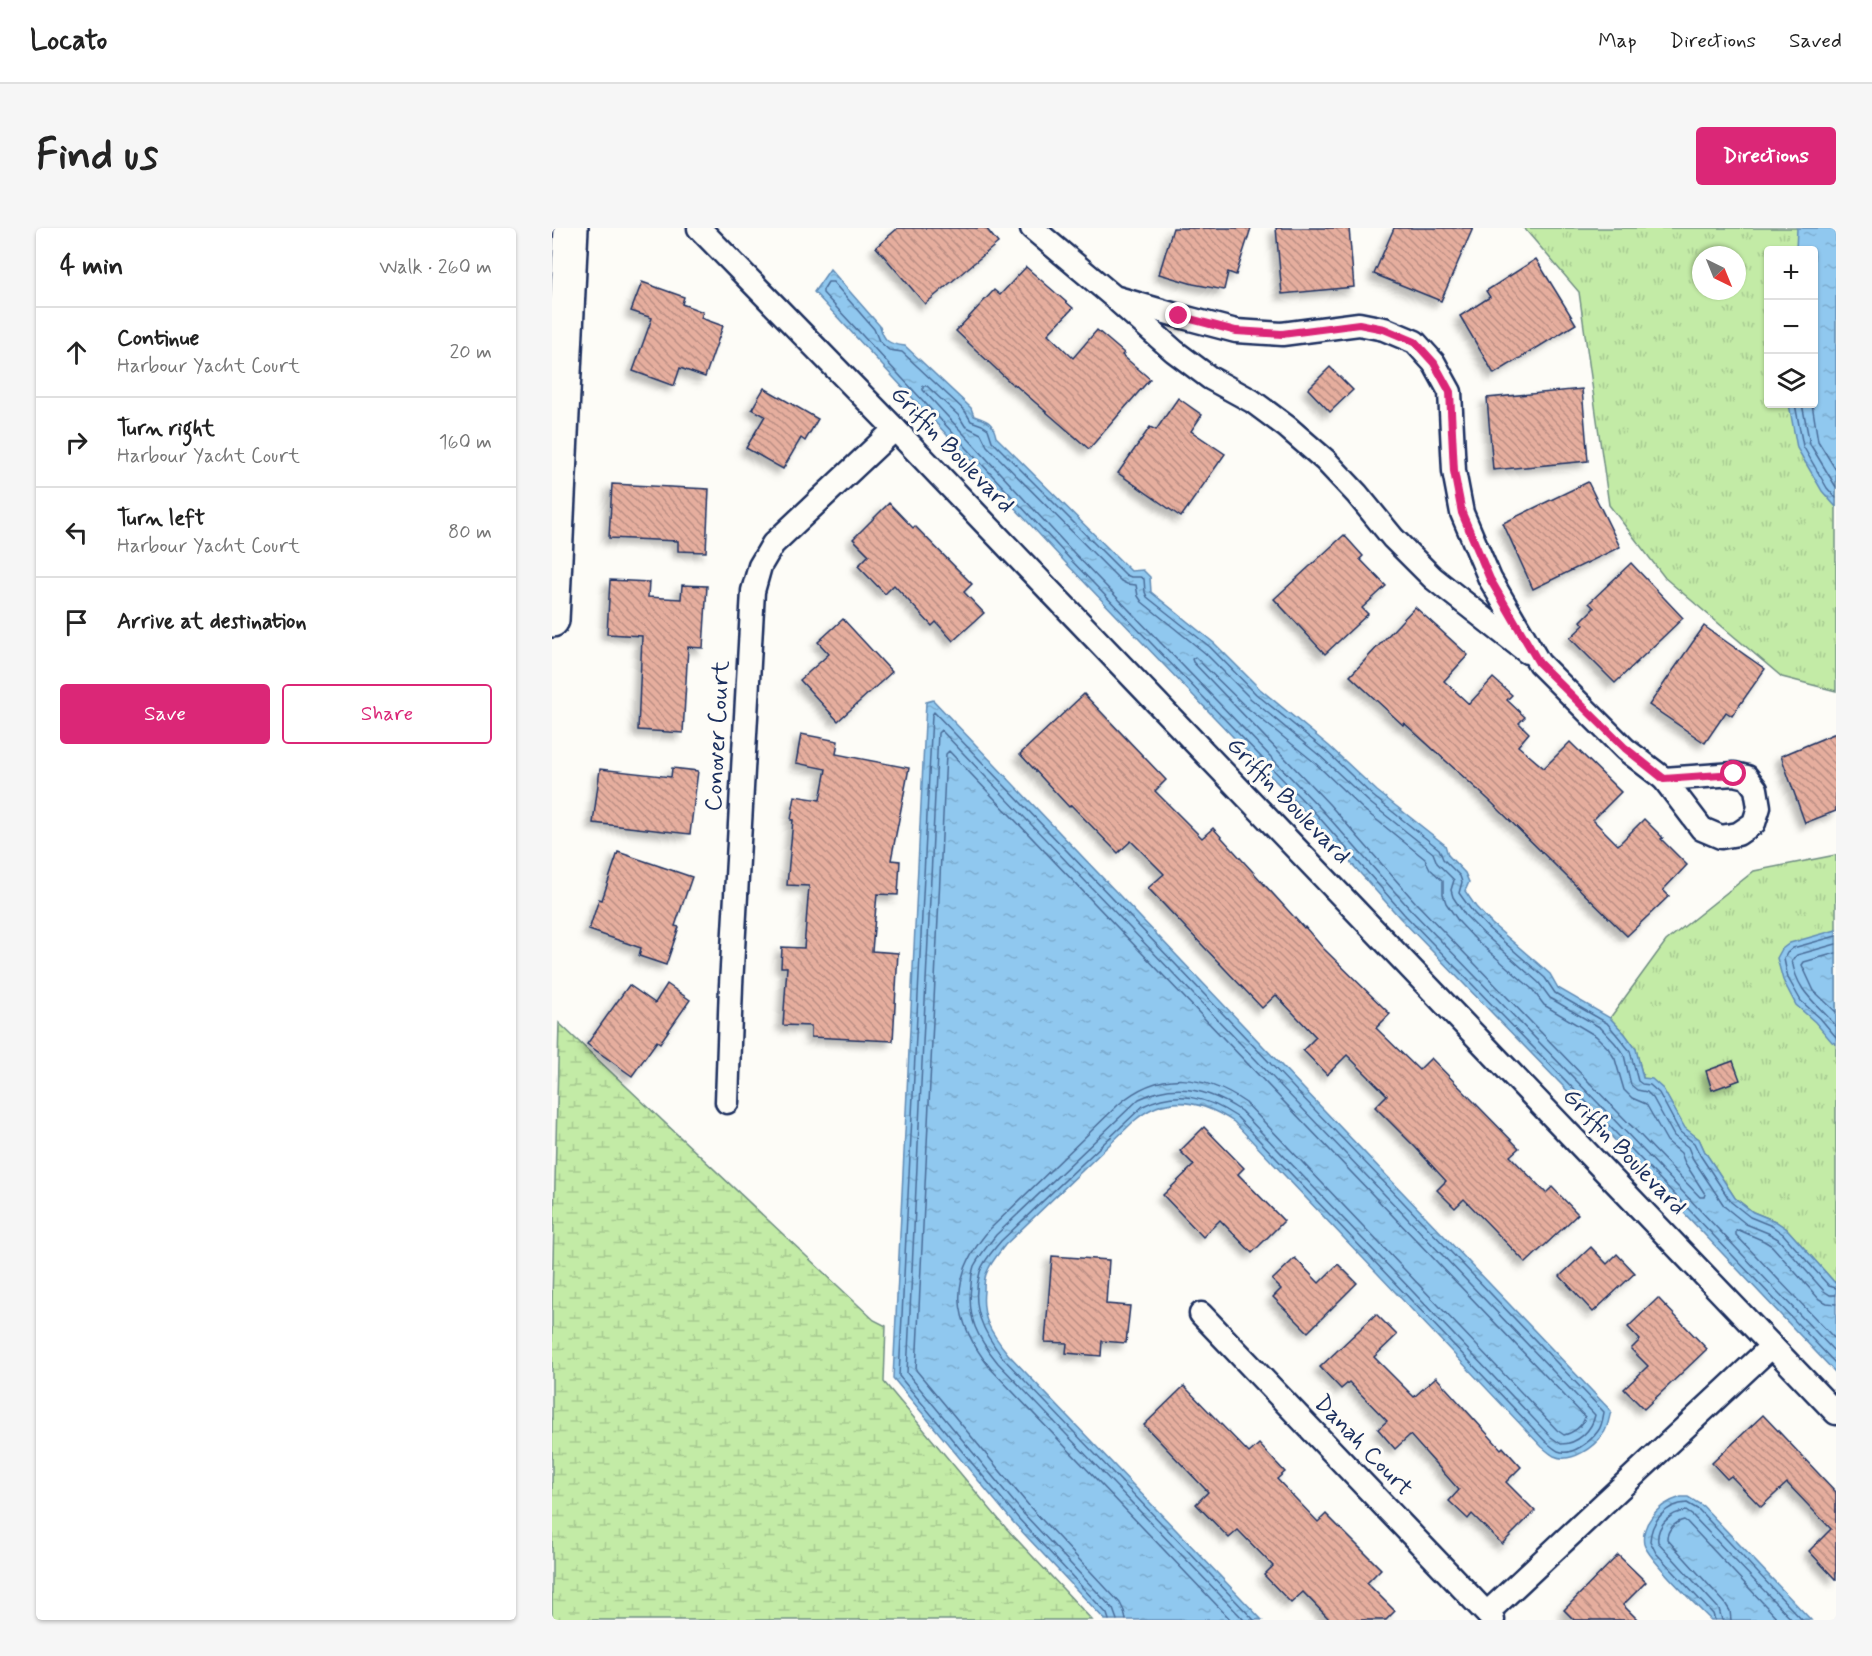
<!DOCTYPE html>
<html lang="en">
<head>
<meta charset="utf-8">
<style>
  :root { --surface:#fff; --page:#f6f6f6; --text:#222; --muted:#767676; --line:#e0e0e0; --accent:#db2777 }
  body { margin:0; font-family:Mynerve,sans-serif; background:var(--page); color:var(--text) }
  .controls { position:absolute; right:18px; top:18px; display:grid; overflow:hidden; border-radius:6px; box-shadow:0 2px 4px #0004 }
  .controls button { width:54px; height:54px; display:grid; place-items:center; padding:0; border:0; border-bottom:2px solid var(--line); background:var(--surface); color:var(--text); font:30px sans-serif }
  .compass { position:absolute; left:1140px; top:18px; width:54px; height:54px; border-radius:50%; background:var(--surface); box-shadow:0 2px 4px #0004; rotate:137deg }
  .stop { position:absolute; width:18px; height:18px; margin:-14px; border:4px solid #db2777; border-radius:50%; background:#fff }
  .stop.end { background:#db2777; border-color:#fff; box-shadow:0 2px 6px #0008 }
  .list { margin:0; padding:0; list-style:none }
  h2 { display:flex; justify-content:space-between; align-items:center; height:78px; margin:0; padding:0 24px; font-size:26px }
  h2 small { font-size:20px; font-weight:400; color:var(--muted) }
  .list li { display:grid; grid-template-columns:39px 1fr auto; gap:18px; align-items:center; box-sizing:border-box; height:90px; padding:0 24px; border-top:2px solid var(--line) }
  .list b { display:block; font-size:22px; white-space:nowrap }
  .list p { margin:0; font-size:20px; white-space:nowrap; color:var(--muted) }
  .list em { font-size:20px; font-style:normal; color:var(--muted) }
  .actions { display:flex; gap:12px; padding:18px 24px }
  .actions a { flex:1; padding:14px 0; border:2px solid var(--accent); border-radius:6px; text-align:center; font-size:21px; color:var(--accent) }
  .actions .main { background:var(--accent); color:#fff }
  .icon { flex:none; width:33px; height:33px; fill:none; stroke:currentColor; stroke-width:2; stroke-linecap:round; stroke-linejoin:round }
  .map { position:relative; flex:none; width:1284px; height:1392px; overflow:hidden; border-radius:6px }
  header { display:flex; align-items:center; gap:36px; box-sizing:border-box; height:84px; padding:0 30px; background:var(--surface); border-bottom:2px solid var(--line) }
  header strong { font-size:28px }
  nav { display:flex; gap:33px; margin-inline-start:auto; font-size:21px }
  .intro { display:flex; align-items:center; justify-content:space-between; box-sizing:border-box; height:144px; padding:0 36px }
  h1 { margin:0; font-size:42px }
  .button { padding:15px 27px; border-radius:6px; background:var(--accent); color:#fff; font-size:21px; font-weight:700 }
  main { display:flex; gap:36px; padding:0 36px }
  aside { flex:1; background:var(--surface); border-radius:6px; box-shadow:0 2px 4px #0004 }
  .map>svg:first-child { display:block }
</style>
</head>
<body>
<header>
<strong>Locato</strong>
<nav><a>Map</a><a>Directions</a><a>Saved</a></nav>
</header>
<div class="intro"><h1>Find us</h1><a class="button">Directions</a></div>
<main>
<aside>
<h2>4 min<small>Walk · 260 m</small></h2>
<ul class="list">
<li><svg class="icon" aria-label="ahead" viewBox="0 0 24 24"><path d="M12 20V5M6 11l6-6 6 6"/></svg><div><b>Continue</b><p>Harbour Yacht Court</p></div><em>20 m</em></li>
<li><svg class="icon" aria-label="right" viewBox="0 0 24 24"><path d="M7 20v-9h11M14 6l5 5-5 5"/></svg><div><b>Turn right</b><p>Harbour Yacht Court</p></div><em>160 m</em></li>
<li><svg class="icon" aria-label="left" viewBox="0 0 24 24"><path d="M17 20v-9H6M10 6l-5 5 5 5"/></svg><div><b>Turn left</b><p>Harbour Yacht Court</p></div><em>80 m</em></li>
<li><svg class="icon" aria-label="arrive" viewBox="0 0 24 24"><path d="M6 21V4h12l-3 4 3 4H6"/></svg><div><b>Arrive at destination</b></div></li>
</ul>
<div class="actions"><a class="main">Save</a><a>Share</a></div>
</aside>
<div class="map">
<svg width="1284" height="1392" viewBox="0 0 1284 1392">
  <defs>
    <pattern id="grass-tufts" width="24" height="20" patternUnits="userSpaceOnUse" patternTransform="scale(1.5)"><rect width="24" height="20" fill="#c3eba6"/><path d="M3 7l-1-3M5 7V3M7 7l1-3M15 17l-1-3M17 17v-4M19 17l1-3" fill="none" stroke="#a7ca91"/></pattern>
    <pattern id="wetland-marsh" width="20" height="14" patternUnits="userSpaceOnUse" patternTransform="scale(1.5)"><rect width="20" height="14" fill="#c3eba6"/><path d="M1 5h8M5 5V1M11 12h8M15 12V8" fill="none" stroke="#a7ca91"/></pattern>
    <pattern id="water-ripples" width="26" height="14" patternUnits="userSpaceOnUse" patternTransform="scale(1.5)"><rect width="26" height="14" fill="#90c8ef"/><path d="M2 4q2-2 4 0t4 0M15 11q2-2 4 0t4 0" fill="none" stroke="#7caccf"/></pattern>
    <pattern id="building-back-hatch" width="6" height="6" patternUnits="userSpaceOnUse" patternTransform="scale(1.5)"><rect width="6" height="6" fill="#e6ae9e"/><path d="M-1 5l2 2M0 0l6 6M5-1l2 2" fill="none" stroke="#ba8e84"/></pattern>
    <filter id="shadow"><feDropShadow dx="-5.5" dy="5.5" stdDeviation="3" flood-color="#0004"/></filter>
  </defs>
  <rect width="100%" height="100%" fill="#fdfcf7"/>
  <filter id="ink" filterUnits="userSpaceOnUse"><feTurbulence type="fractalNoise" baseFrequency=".0167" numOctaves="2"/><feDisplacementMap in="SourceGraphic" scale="12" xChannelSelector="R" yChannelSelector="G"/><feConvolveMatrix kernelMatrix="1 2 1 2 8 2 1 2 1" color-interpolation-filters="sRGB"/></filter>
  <g filter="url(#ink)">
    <g fill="url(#grass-tufts)" stroke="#6f8d82" stroke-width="1.5" fill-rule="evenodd">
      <path d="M 972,0 L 1284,0 L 1284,463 L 1230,449 L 1113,350 L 1057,277 L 1027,64 ZM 1216,22 L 1262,22 L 1262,176 L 1216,176 ZM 1149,27 L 1185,27 L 1185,63 L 1149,63 Z"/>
      <path d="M 1284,627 L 1284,1056 L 1235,1001 L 1223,993 L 1201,984 L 1183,970 L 1153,924 L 1147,911 L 1133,901 L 1111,861 L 1091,850 L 1084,821 L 1073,806 L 1058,790 L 1114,713 L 1202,643 Z"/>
    </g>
    <path fill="url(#wetland-marsh)" stroke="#6f8d82" stroke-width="1.5" d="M 7,795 L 322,1092 L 334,1098 L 332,1154 L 454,1300 L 540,1392 L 0,1392 L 0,1072 Z"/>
    <g fill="url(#water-ripples)" stroke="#618bb5" stroke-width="1.5">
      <path d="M 1245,0 L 1284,0 L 1284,279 L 1270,263 L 1245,220 L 1237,176 L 1262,176 L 1262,22 L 1244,22 Z"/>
      <path d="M 278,41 L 328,98 C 332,114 337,116 353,118 L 419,180 L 422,188 C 436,193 441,194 444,209 L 579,343 L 591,342 L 598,349 L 599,364 L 662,415 L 708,461 L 777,518 L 825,563 L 893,617 L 896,627 L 913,645 L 917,654 L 913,663 L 924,679 L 940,696 L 998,746 L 1006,760 L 1058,790 L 1073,806 L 1084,821 L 1091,850 L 1100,851 L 1111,861 L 1133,900 L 1147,911 L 1153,924 L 1183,970 L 1201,984 L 1223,993 L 1235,1001 L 1284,1056 L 1284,1145 L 1039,887 L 848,690 L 760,591 L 513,334 L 262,64 Z"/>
      <path d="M 381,472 L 1059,1183 C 1057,1190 1056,1200 1051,1206 C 1042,1219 1019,1236 1002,1228 C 998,1226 994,1222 990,1219 L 682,894 C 649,872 614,865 582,893 L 453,1017 C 447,1025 439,1034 435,1044 C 432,1049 432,1057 432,1063 C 429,1090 439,1105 456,1126 L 710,1392 L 553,1392 L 461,1294 L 341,1150 L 374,474 Z"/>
      <path d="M 1284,702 L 1284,816 L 1280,814 L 1263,794 L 1244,777 L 1231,752 L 1225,730 L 1230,721 L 1238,715 Z"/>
      <path d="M 1129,1269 L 1136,1269 L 1151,1278 L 1259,1392 L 1159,1392 C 1145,1378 1096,1331 1092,1316 C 1090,1307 1094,1296 1099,1290 C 1106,1279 1116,1273 1129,1269 Z"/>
    </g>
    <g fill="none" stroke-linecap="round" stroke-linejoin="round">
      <g stroke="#4a6c98" stroke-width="1.5">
        <path d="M 1243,176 L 1251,218 L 1275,260 L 1284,270"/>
        <path d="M 1250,176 L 1258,216 L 1284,259"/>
        <path d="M 1260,176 L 1266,213 L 1284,242"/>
        <path d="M 643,429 L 693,478 L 762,534 L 811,581 L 873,631 L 878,641 L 891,653 L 891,666 L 894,675 L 907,694 L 924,712 L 980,761 L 992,777 L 1044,808 L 1056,820 L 1063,831 L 1072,862 L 1080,870 L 1094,876 L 1115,913 L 1129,925 L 1133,935 L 1153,966 L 1152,969 L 1148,969 L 864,675 L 777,576 L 641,434 L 640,431 Z"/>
        <path d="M 1284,708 L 1241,720 L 1235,725 L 1232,731 L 1236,750 L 1249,773 L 1268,790 L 1284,809"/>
        <path d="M 1284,716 L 1245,727 L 1240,732 C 1245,765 1265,775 1284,798"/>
        <path d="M 1284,725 L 1252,734 L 1250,737 L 1262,763 L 1284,784"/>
        <path d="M 1284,1060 L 1277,1058 L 1231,1006 L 1220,998 L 1198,989 L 1179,974 L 1148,927 L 1142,915 L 1128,904 L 1107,865 L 1098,857 L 1090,856 L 1086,853 L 1078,823 L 1055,795 L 1003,765 L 993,750 L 936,700 L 920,683 L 907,665 L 910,654 L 908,648 L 891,631 L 887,621 L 821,568 L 773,522 L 704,466 L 658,419 L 595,369 L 593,364 L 592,351 L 588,349 L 579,349 L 574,347 L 440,213 L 436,201 L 430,197 L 419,193 L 413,183 L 350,124 L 337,122 L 327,113 L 322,101 L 281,54 L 276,54 L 271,62 L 271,65 L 517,330 L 765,587 L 852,686 L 1043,883 L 1284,1136"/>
        <path d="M 1284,1067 L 1278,1067 L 1272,1063 L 1226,1011 L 1216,1005 L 1194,996 L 1173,979 L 1141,931 L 1136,919 L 1122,908 L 1101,870 L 1095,864 L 1085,862 L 1079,857 L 1072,827 L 1063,815 L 1049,800 L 998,770 L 987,755 L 931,705 L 913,687 L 901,669 L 899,662 L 902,652 L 885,635 L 881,625 L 817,574 L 768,528 L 699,471 L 653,425 L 590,374 L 586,368 L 584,357 L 575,356 L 569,353 L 435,218 L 429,206 L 413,198 L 407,188 L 375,158 L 371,158 L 371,162 L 522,325 L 770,582 L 858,681 L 1049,878 L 1284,1125"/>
        <path d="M 1284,1076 L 1275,1075 L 1267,1071 L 1220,1018 L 1212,1013 L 1187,1002 L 1184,1003 L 1184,1007 L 1284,1112"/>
        <path d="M 557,1392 L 555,1386 L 466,1290 L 347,1148 L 380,487 L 382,484 L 1052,1184 C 1051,1190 1050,1198 1046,1203 C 1039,1213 1019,1229 1006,1223 C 1002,1221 998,1217 994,1214 L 685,889 C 655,869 625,861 591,878 L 449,1013 C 441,1023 431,1033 428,1044 C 418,1079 431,1104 451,1130 L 702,1392"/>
        <path d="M 565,1392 L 561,1381 L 471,1285 L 355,1145 L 386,505 L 389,502 L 1043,1187 C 1040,1202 1026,1216 1009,1216 L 999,1209 L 689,883 C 657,861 623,853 587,871 L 444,1007 C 436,1017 428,1027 422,1038 C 420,1044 419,1051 419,1057 C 415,1091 425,1109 446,1135 L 692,1392"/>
        <path d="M 574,1392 L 572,1383 L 568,1375 L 478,1279 L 364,1142 L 394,526 L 397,523 L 1033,1189 C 1031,1198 1021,1205 1012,1207 L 1005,1202 L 694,875 C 652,846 607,841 566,877 L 438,1001 C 395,1050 400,1092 439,1141 L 679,1392"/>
        <path d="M 1163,1392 L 1161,1386 L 1104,1325 L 1098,1313 C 1099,1293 1114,1276 1135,1275 L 1147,1282 L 1250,1392"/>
        <path d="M 1170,1392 L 1167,1381 L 1106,1314 C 1104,1298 1118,1284 1134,1283 L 1141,1288 L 1240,1392"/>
        <path d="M 1179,1392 L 1178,1383 L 1173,1375 L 1115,1311 C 1115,1302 1123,1294 1132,1292 L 1135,1294 L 1227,1392"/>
      </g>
    </g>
    <g fill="url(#building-back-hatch)" stroke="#1b2f5e" stroke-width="1.5" filter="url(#shadow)">
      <path d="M 346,0 L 434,0 L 446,15 L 373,76 L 324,19 Z"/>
      <path d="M 621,0 L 699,0 L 684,47 L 676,44 L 672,62 L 641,56 L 607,46 Z"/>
      <path d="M 724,0 L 797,0 L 802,59 L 730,66 Z"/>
      <path d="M 842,0 L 921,0 L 889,73 L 822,46 Z"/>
      <path d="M 984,31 L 1024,96 L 942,146 L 908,88 L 938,69 L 934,63 Z"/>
      <path d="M 474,39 L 521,80 L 496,106 L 521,130 L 545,102 L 572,125 L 570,127 L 598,151 L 537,221 L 462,156 L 461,157 L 404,103 L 442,62 L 448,67 Z"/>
      <path d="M 90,54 L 132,69 L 130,76 L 151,84 L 149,90 L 171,98 L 153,149 L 128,140 L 122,158 L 81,143 L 100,90 L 79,83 Z"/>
      <path d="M 778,139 L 801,162 L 778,184 L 756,161 Z"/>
      <path d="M 212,160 L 266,191 L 253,213 L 249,210 L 231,241 L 194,220 L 213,188 L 200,181 Z"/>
      <path d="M 1030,161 L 1036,233 L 941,242 L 935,170 Z"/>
      <path d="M 626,170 L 650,187 L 639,203 L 673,226 L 629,289 L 566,245 L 598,199 L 604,202 Z"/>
      <path d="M 1036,254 L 1068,319 L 981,361 L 951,295 Z"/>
      <path d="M 60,256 L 157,261 L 154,324 L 126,323 L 126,313 L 57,310 Z"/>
      <path d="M 337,275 L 361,300 L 363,298 L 420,356 L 412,364 L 432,385 L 401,413 L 384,394 L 380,398 L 342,357 L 333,366 L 306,338 L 317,327 L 301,311 Z"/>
      <path d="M 792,307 L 811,328 L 808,331 L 834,358 L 810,380 L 816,386 L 773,426 L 722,371 Z"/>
      <path d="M 1079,335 L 1131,390 L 1063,455 L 1018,410 L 1032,397 L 1029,393 L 1042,380 L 1037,375 Z"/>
      <path d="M 58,352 L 97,354 L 96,369 L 129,371 L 130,357 L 155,358 L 151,420 L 136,419 L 131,505 L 86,502 L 90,408 L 55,406 Z"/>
      <path d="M 863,379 L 916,427 L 892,453 L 917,476 L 941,450 L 960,467 L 955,472 L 973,489 L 967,495 L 977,505 L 966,518 L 992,540 L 1018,514 L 1069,564 L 1041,592 L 1066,617 L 1092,591 L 1111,610 L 1109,611 L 1135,637 L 1111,662 L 1117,668 L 1075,708 L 937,572 L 852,495 L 851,497 L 798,448 Z"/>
      <path d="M 291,391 L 340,444 L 286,493 L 248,452 L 277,426 L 266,414 Z"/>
      <path d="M 1152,398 L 1213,441 L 1180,488 L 1174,484 L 1153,515 L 1097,477 Z"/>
      <path d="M 532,466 L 614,552 L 603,563 L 650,610 L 661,600 L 752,700 L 753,699 L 772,721 L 838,786 L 824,800 L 867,842 L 879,830 L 967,920 L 958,928 L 994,965 L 1000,959 L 1026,986 L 974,1035 L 912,971 L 903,980 L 885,962 L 894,953 L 863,919 L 823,879 L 835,867 L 795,827 L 775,847 L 751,822 L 764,809 L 724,767 L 710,780 L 596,660 L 612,646 L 579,613 L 566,625 L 519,577 L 517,579 L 468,526 Z"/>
      <path d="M 1284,505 L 1284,583 L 1253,595 L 1229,528 Z"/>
      <path d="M 249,506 L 286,513 L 284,526 L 357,540 L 339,632 L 348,633 L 346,667 L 325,666 L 320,723 L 346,725 L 341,813 L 259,809 L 259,798 L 231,797 L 235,739 L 229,739 L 230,719 L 252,720 L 257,658 L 235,657 L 241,592 L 239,592 L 243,568 L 268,572 L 274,541 L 244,535 Z"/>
      <path d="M 120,540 L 146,543 L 138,606 L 41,595 L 48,541 L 119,549 Z"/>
      <path d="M 66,624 L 140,649 L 123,698 L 127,699 L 114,737 L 87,728 L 89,720 L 37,702 L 47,671 L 50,672 Z"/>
      <path d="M 115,756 L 138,772 L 108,815 L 105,813 L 80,848 L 35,816 L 77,757 L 103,775 Z"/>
      <path d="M 1181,833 L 1188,852 L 1160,862 L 1154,843 Z"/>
      <path d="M 652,899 L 692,940 L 686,946 L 732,993 L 700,1025 L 668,992 L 651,1009 L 611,967 L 642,937 L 628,923 Z"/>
      <path d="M 1039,1019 L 1055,1036 L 1065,1026 L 1083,1045 L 1041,1084 L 1008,1048 Z"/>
      <path d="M 500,1028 L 557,1032 L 554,1076 L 578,1078 L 574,1115 L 550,1113 L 549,1128 L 514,1125 L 515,1115 L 493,1114 Z"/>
      <path d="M 743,1030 L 767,1055 L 786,1036 L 805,1055 L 756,1104 L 721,1069 L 729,1061 L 720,1052 Z"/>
      <path d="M 1106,1070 L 1155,1121 L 1092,1181 L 1072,1161 L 1096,1138 L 1079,1121 L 1088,1112 L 1076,1099 Z"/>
      <path d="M 824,1086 L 845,1107 L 822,1129 L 862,1169 L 884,1149 L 949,1221 L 951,1219 L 969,1239 L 954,1254 L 983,1283 L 950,1316 L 920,1286 L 916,1291 L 897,1273 L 907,1262 L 858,1207 L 843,1221 L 826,1201 L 835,1193 L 797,1154 L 789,1161 L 768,1139 Z"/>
      <path d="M 632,1158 L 697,1225 L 707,1216 L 733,1244 L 725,1251 L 766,1294 L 774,1286 L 829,1341 L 815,1355 L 843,1383 L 834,1392 L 778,1392 L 751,1364 L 739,1375 L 712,1347 L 721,1338 L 686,1302 L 677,1310 L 644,1276 L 656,1264 L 592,1197 Z"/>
      <path d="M 1211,1187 L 1284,1264 L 1284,1352 L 1257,1323 L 1279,1301 L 1235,1255 L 1209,1279 L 1179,1248 L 1175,1251 L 1160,1235 Z"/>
      <path d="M 1066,1327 L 1094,1354 L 1071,1377 L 1086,1392 L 1022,1392 L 1012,1382 Z"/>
    </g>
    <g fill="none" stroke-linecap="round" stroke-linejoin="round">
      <defs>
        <g id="street">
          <path d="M 147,0 L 343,201 L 1284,1185"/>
          <path d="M 480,0 L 562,69 L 627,88 L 684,103 L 730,106 L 807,96 L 832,101 L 863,114 L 882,135 L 898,164 L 902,243 L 910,285 L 938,351 L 987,435 L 1073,521 L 1112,551"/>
          <path d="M 567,74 L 622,123 L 658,150 L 700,173 L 735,199 L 773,232 L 805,266 L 841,310 L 881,350 L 975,424"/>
          <path d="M 1182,546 L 1195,549 L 1204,561 L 1207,579 L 1202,595 L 1186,606 L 1169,609 L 1150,601 L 1112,551 Z"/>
          <path d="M 175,874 L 179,757 L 201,363 L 208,338 L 221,316 L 343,201"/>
          <path d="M 649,1086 L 941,1392"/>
          <path d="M 935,1385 L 1220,1118"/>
        </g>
        <path id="secondary" d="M 0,392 L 19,0"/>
      </defs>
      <use href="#street" stroke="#1b2f5e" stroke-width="27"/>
      <use href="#secondary" stroke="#1b2f5e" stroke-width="38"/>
      <use href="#street" stroke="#fdfcf7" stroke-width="22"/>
      <use href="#secondary" stroke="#fdfcf7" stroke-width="33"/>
    </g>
  </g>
  <g fill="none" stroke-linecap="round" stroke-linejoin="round" filter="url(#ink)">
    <path stroke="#db2777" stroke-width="8" d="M 627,88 L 684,103 L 730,106 L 807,96 L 832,101 L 863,114 L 882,135 L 898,164 L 902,243 L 910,285 L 938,351 L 987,435 L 1073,520 L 1112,551 L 1182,546"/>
  </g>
  <g text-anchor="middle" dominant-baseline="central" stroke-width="6" stroke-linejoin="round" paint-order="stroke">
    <g font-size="24" fill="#1b2f5e" stroke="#fdfcf7">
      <text transform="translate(400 222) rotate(46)">Griffin Boulevard</text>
      <text transform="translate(166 508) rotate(-87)">Conover Court</text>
      <text transform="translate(736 573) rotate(46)">Griffin Boulevard</text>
      <text transform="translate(1072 924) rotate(46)">Griffin Boulevard</text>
      <text transform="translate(811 1218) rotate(46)">Danah Court</text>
    </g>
  </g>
</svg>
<div class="controls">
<button>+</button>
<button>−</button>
<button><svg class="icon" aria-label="layers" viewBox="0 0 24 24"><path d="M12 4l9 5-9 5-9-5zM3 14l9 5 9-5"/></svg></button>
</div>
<svg class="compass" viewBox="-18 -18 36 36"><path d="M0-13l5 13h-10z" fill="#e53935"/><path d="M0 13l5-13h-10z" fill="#767676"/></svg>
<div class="stop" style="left:1182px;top:546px"></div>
<div class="stop end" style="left:627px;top:88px"></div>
</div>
</main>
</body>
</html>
